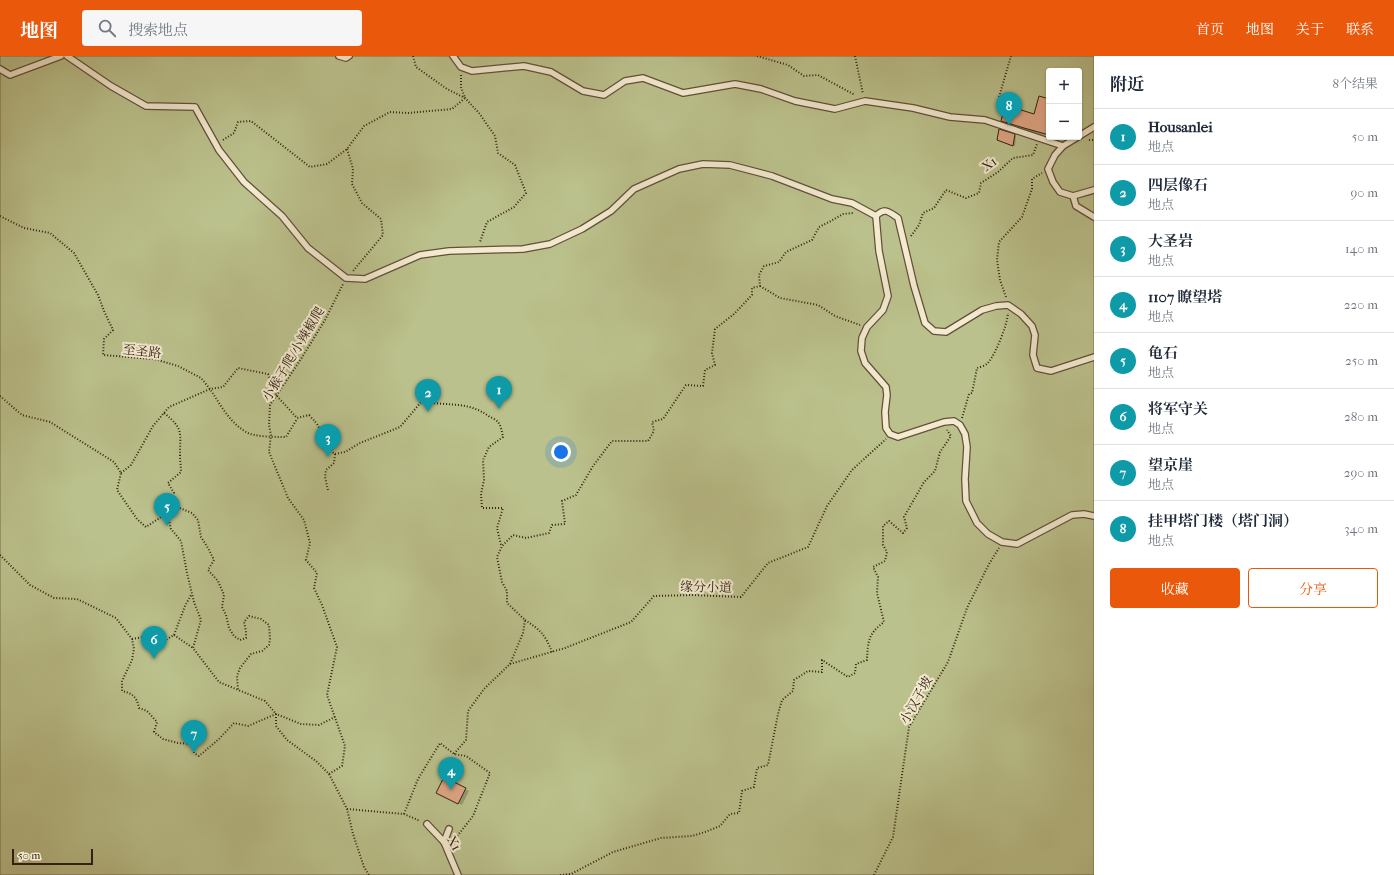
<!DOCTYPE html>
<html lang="zh">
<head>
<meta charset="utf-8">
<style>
  :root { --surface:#fff; --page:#f6f6f7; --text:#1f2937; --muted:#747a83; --line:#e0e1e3; --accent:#ea580c }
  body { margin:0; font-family:"IM FELL French Canon","Noto Serif SC",serif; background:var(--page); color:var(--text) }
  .controls { position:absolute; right:12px; top:12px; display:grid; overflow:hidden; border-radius:4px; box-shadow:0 1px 3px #0004 }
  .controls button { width:36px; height:36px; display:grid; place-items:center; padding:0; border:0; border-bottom:1px solid var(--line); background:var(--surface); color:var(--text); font:20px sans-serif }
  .scale { position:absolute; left:12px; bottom:10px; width:81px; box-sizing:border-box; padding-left:4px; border:2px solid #342111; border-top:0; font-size:11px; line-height:14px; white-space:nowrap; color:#342111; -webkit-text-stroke:3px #f3ead0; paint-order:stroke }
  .you { position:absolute; left:561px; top:396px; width:14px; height:14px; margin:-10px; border:3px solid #fff; border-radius:50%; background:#1a73e8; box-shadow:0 0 0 6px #1a73e833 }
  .badge { display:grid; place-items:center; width:26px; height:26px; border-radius:50%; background:var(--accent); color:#fff; font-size:13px; font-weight:700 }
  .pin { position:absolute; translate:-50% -33px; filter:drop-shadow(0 1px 2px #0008) }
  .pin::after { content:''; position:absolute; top:21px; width:14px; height:12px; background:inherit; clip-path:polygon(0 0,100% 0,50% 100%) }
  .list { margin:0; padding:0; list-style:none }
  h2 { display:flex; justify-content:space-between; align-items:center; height:52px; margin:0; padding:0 16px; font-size:17px }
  h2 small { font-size:13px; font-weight:400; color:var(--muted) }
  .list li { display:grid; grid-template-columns:26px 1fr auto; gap:12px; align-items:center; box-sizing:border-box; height:56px; padding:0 16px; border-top:1px solid var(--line) }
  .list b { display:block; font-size:15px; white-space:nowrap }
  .list p { margin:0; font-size:13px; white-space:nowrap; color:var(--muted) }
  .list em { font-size:13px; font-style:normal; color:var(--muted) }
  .actions { display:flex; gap:8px; padding:12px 16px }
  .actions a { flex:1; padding:9px 0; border:1px solid var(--accent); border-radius:4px; text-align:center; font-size:14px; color:var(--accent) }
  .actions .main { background:var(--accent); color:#fff }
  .icon { flex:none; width:22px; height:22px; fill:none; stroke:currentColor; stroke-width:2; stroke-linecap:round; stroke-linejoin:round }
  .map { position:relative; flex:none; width:1094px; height:819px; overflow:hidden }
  header { display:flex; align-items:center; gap:24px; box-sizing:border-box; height:56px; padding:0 20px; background:var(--accent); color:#fff }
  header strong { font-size:19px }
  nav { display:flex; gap:22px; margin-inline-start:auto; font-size:14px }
  .search { width:280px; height:36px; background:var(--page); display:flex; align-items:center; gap:10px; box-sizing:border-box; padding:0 14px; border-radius:4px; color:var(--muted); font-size:15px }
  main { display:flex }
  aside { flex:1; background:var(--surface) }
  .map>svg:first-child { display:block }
</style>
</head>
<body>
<header>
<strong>地图</strong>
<div class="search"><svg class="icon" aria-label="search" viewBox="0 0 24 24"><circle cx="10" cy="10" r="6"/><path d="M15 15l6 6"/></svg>搜索地点</div>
<nav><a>首页</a><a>地图</a><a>关于</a><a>联系</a></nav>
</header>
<main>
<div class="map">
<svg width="1094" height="819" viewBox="0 0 1094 819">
  <rect width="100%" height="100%" fill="#ecdfb7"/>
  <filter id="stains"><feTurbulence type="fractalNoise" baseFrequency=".005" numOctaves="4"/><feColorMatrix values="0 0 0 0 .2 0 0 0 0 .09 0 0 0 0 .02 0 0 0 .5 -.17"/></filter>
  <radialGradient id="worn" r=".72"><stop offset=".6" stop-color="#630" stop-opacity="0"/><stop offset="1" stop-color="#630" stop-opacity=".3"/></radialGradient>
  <path fill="#bbc18c" stroke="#78714e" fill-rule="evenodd" d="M 0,0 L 1094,0 L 1094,819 L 0,819 ZM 1049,15 L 1079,15 L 1079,81 L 1049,81 Z"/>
  <g fill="#0003">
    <path d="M 1049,44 L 1049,80 L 1030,75 L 1002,64 L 1035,59 Z"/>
    <path d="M 1015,79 L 1016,80 L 1015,90 L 1000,85 Z"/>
    <path d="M 1055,81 L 1070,81 L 1069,84 Z"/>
    <path d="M 445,722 L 469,735 L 462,749 L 438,737 Z"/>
  </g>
  <g fill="#dfa686" stroke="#342111">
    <path d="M 1039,40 L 1049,43 L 1049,79 L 1024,72 L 1001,65 L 1005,49 L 1034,58 Z"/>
    <path d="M 999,73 L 1015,78 L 1013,90 L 997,84 Z"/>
    <path d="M 444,721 L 466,732 L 458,748 L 436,737 Z"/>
  </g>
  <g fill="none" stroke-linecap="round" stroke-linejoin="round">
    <defs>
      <g id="service">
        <path d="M 67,0 L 111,30 L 146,50 L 195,51 L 219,94 L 244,126 L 282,160 L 308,192 L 346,222 L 365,223 L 420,199 L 449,195 L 523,193 L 550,188 L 582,173 L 611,155 L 634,133 L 679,113 L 703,108 L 730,109 L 772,120 L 832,143 L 852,147 L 876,160"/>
        <path d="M 339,0 L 346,2 L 349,0"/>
        <path d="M 453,0 L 461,11 L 472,15 L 524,10 L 551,16 L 583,35 L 604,39 L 625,25 L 643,22 L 683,37 L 735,28 L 761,33 L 795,45 L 835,53 L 865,45 L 913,52 L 950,61 L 985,64 L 1063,90 L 1094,71"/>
        <path d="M 0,13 L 10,19 L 61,0"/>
        <path d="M 1063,90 L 1055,99 L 1048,113 L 1053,126 L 1060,136 L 1073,140 L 1076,150 L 1094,161"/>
        <path d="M 1073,140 L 1094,134"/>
        <path d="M 876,160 L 879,195 L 888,240 L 883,254 L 867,271 L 862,282 L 861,295 L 865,307 L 886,331 L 887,339 L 885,356 L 886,372 L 890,378 L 898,381 L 944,366 L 954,365 L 960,369 L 965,378 L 967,391 L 965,423 L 966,445 L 977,467 L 988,478 L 1002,486 L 1017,488 L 1072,459 L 1084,458 L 1094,460"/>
        <path d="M 876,160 C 885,151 889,156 898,162 L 914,230 L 925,267 L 934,275 L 946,276 L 982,254 L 996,250 L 1008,249 L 1021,258 L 1032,270 L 1035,279 L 1033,299 L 1037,312 L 1051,315 L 1094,301"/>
        <path d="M 427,768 L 444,786 L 458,819"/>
        <path d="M 444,786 L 449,773"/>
      </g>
    </defs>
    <use href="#service" stroke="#62503a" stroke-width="8"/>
    <g stroke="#342111" stroke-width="2" stroke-dasharray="1 2" stroke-linecap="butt">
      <path d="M 413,0 L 416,11 L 447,33 L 465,42 L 479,57 L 495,80 L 498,97 L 515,109 L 526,137 L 514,151 L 487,166 L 480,186"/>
      <path d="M 757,0 L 788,9 L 804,20 L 818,19 L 855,39"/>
      <path d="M 855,0 L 863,38"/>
      <path d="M 999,41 L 1011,0"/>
      <path d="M 223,84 L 234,77 L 238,66 L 251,65 L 310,111 L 327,108 L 347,93 L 364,70 L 390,56 L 408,57 L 452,53 L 465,42 L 461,31 L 461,19"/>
      <path d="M 1089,84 L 1094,84"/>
      <path d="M 347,93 L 353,113 L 352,128 L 362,147 L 381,163 L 383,179 L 353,215"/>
      <path d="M 0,160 L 24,172 L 50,177 L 74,197 L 98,239 L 104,255 L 113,274 L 104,283 L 103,299 L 154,303 L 178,310 L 201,322 L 210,333 L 223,331 L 238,312 L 268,318 L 276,339 L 297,362 L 309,359 C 319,370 322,372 320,388 L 335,398"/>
      <path d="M 911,180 L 919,169 L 923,157 L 934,152 L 946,134 L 966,142 L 979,137 L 981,127 L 998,116 L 1013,102 L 1033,99 L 1037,88"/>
      <path d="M 760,230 L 780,242 L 818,249 L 835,260 L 860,269"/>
      <path d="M 1006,241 L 1000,224 L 997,204 L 999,186 L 1022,161 L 1032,133 L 1032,123 L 1042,117"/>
      <path d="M 0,340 L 22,359 L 50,366 L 114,406 L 121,417 L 117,434 L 137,463 L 146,471 L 167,457 L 171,473 L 181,485 L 187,517 L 194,546 L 201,564 L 193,592 L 219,626 L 265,645 L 276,658 L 276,670 L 287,684 L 316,705 L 329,718 L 347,753 L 353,778 L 364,811 L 369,819"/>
      <path d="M 164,357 C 184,373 180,376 180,400 C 180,405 181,410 181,416 L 168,427 L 174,437 L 171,445 L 166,448 L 167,457 L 177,451 L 192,457 L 198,464 L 201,481 L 208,492 L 214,504 L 208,514 L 218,525 L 224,539 L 222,551 L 226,559 L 229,572 L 234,580 L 240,584 L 246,582 L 246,575 L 244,566 L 249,560 L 261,563 L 269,569 L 270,583 L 269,589 L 262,595 L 251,598 L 240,612 L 237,620 L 238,634"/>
      <path d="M 962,362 L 969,338 L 972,337 L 977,312 C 980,311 985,310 988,307 C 996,297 1007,270 1008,257"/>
      <path d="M 335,398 L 345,396 L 360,387 L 400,371 L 422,345 C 448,351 467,344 490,361 C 493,362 496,364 498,366 C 501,370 502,376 503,381 L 489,391 L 483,404 L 484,424 L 481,438 L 482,452 L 503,452 L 497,472 L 501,489"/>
      <path d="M 121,417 L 131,409 L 153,370 L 169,351 L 210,333 C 220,348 229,366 246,376 C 254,381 276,381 286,381 L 297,363"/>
      <path d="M 328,434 L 325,421 L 326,414 L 334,407 L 335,398"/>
      <path d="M 0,499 L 30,529 L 54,542 L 77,543 L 116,562 L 132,583 L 134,593 L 132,604 L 122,625 L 122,635 C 132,637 137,641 139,652 L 147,655 L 157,666 L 154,676 L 163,683 L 178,687 L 193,688 L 194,697 L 199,700 L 219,683 L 234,667 L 248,670 L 276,658 L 301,668 L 319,669 L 335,661"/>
      <path d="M 525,564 C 540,574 545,578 552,596"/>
      <path d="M 174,579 L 193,592"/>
      <path d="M 132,583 L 150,580 L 164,585 L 174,579 L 185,550 L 191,539"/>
      <path d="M 510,608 L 565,592 L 631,566 L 654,540 L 693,539 L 741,541 L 768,507 L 808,491 L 827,450 L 852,414 L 886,383"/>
      <path d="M 454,698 L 466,684 L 468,655 L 484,633 L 510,608 L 523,577 L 525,564 L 507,547 L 507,535 L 502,526 L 497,501 L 502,490 L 513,479 L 526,482 L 549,477 L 552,469 L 565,468 L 562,445 L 576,439 L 593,410 L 612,385 L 648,385 L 654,375 L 652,366 L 663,363 L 686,329 L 703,330 L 705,314 L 715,309 L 712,297 L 715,273 L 734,258 L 752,239 L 752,232 L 760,230 L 759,219 L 764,210 L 779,206 L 786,196 L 812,184 L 819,171 L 829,166 L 843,158 L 853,157"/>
      <path d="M 329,718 L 342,710 L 345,690 L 327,639 L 337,591 L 322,549 L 314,532 L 317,517 L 306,504 L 310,487 L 304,464 L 288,442 L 269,396 L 271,379 L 269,369 L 270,349 L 301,303 L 325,264 L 343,228"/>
      <path d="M 347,753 L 404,758 L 420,765"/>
      <path d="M 404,758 L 418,723 L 440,687 L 454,698 L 466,700 L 490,717 L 473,760 L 455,783"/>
      <path d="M 560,819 L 571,818 L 613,796 L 661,782 L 692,780 L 705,776 L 720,770 L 730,758 L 739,757 L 742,735 L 754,731 L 757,712 L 768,709 L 778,658 L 782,644 L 793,635 L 794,624 L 808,615 L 822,616 L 822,604 L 848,621 L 855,617 L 856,608 L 867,604 C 868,585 868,578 884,566 L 877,537 L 878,521 L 873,511 L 885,505 L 887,496 L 883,489 L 883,470 L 889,465 L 903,477 L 907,472 L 904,461 L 924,426 L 935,415 L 940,396 L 951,380 L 947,374"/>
      <path d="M 874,819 L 893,781 L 909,671 L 948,606 L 967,552 L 989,508 L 999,492"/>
    </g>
    <use href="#service" stroke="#f3ead0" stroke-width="5.5"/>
  </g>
  <g text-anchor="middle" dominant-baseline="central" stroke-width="4" stroke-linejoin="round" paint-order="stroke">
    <g font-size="13" fill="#342111" stroke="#f3ead0">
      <text transform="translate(989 108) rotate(-37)">X1</text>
      <text transform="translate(142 295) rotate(6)">至圣路</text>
      <text transform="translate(293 298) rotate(-59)">小猴子爬/小辣椒爬</text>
      <text transform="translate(706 531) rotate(1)">缘分小道</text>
      <text transform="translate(916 644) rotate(-61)">小汉子坡</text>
      <text transform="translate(454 787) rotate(61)">X1</text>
    </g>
  </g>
  <rect width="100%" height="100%" filter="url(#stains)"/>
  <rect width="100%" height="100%" fill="url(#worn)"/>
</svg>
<div class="controls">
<button>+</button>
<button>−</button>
</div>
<div class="scale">50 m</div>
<div class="you"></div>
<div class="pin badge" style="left:499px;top:353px;background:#0f9aa8">1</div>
<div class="pin badge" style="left:428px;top:356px;background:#0f9aa8">2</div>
<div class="pin badge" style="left:328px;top:401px;background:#0f9aa8">3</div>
<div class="pin badge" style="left:451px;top:734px;background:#0f9aa8">4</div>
<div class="pin badge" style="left:167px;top:470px;background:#0f9aa8">5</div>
<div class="pin badge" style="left:154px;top:603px;background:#0f9aa8">6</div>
<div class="pin badge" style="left:194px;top:697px;background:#0f9aa8">7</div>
<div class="pin badge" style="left:1009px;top:69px;background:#0f9aa8">8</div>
</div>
<aside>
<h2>附近<small>8个结果</small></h2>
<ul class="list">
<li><span class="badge" style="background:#0f9aa8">1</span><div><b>Housanlei</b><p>地点</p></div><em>50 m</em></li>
<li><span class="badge" style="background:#0f9aa8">2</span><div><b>四层像石</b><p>地点</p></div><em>90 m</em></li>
<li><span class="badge" style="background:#0f9aa8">3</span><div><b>大圣岩</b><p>地点</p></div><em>140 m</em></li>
<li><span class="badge" style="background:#0f9aa8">4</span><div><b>1107 瞭望塔</b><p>地点</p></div><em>220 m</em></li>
<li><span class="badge" style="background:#0f9aa8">5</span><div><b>龟石</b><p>地点</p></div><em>250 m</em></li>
<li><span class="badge" style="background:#0f9aa8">6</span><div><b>将军守关</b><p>地点</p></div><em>280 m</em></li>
<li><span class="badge" style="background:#0f9aa8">7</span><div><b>望京崖</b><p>地点</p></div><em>290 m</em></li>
<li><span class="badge" style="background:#0f9aa8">8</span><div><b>挂甲塔门楼（塔门洞）</b><p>地点</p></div><em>340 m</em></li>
</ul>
<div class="actions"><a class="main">收藏</a><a>分享</a></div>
</aside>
</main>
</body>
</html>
